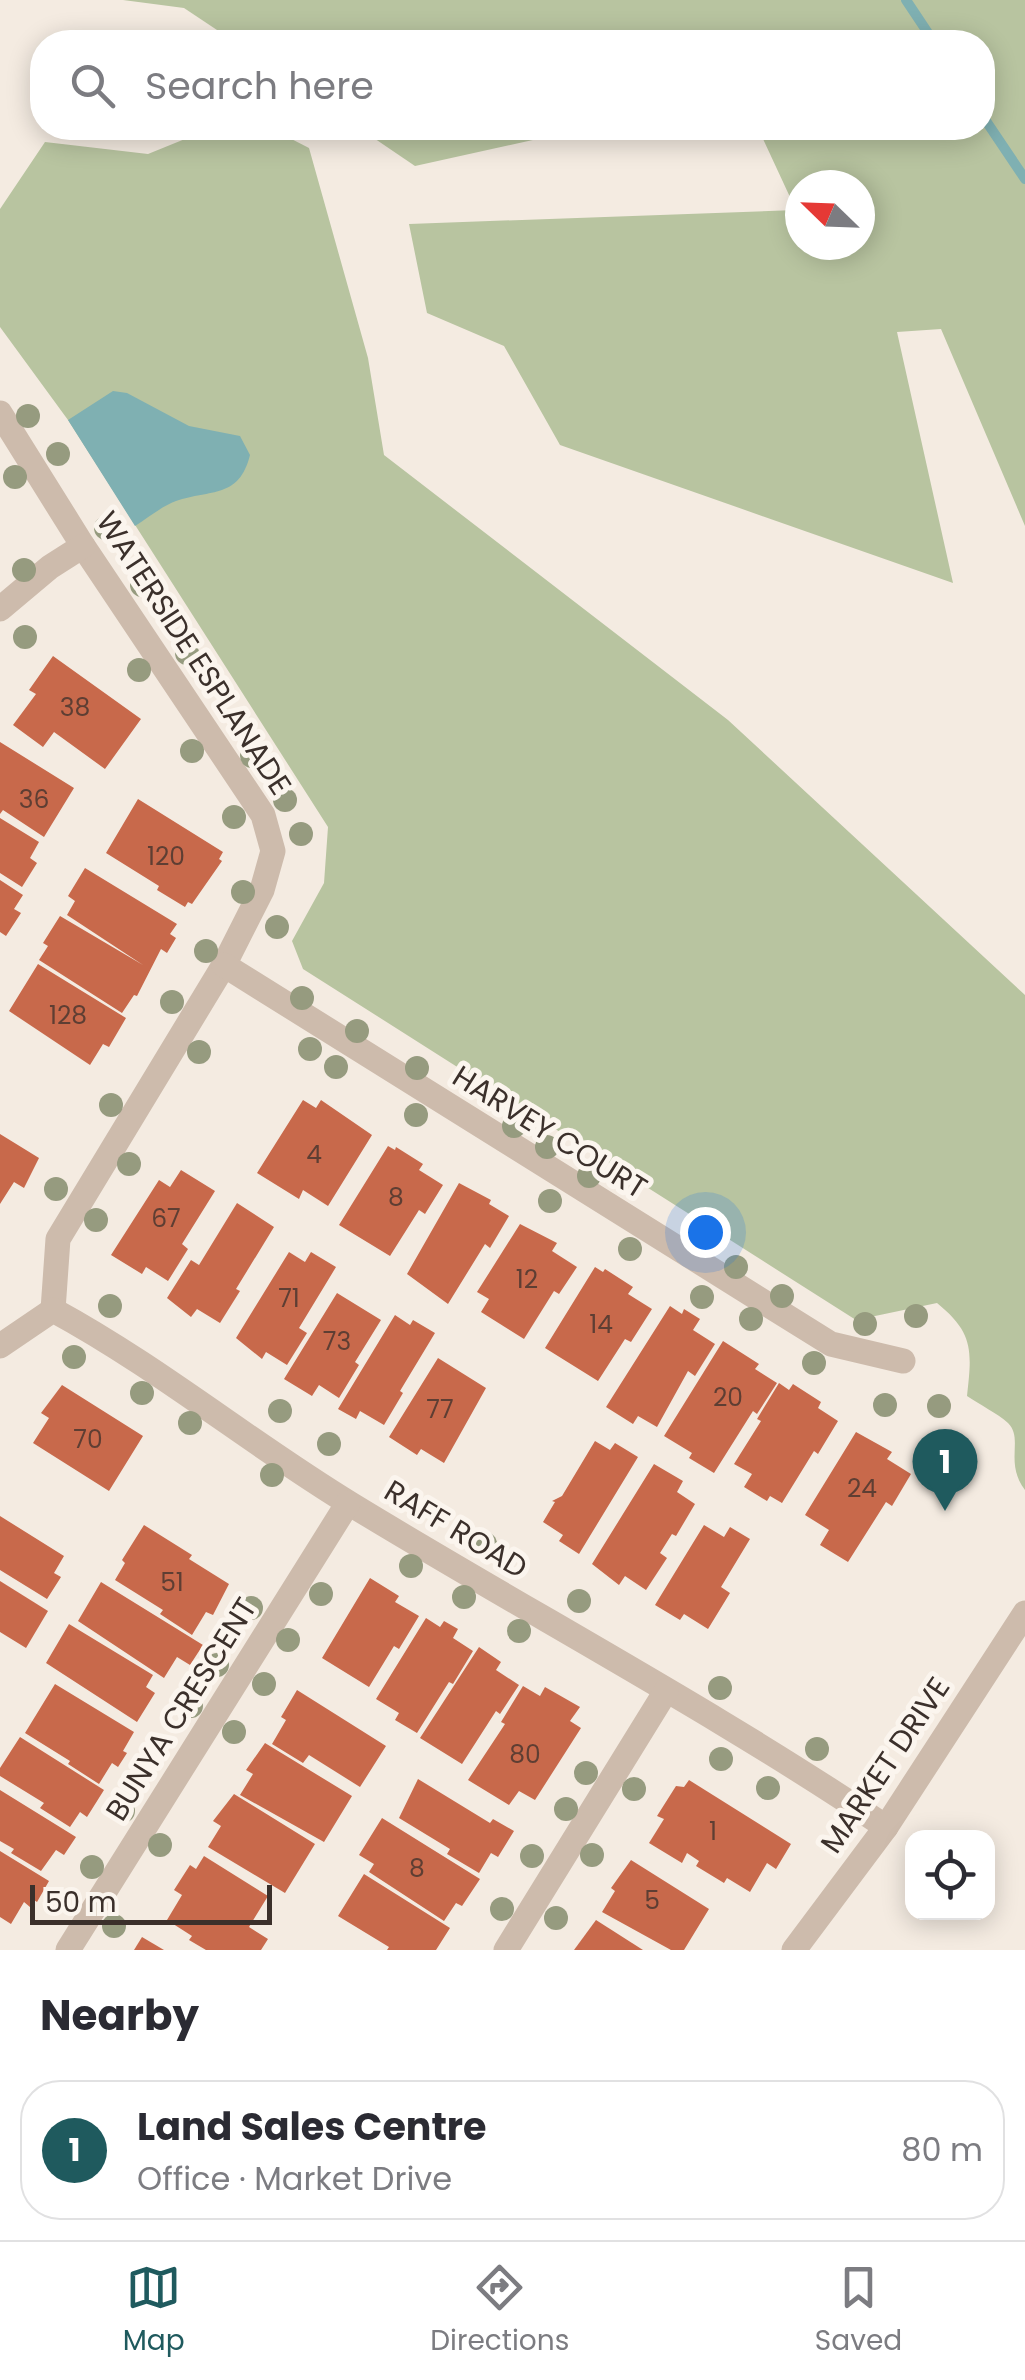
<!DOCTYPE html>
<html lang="en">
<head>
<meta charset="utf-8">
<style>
  :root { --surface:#fff; --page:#f2f2f3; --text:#2b2b33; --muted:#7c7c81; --line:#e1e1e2; --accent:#1f5a5e }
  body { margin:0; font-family:Poppins,sans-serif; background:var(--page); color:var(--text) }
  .controls { position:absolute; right:30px; bottom:30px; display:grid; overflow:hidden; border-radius:20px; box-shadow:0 5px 25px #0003 }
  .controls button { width:90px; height:90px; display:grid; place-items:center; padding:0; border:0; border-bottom:2px solid var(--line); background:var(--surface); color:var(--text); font:50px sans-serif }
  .compass { position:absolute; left:785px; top:170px; width:90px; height:90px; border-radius:50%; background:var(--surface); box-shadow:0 5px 25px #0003; rotate:293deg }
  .scale { position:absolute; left:30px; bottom:25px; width:242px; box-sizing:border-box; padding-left:10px; border:5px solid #3b302b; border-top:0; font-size:28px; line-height:35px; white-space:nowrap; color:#3b302b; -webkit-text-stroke:8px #fbf5ee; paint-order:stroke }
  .you { position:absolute; left:705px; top:1232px; width:35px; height:35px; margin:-25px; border:8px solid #fff; border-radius:50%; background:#1a73e8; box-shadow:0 0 0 15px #1a73e833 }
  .badge { display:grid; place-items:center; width:65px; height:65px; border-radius:50%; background:var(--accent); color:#fff; font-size:32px; font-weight:700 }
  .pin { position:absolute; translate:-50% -82px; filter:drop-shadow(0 2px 5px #0008) }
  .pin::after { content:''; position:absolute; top:52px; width:35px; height:30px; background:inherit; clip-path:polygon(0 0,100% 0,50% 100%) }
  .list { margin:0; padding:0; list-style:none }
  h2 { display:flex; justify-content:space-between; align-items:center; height:130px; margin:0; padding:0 40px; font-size:42px }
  h2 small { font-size:32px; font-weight:400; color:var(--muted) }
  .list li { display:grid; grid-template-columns:65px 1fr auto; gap:30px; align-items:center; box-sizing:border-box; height:140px; margin:0 20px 20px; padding:0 20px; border:2px solid var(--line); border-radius:40px }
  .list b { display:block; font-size:38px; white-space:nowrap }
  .list p { margin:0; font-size:32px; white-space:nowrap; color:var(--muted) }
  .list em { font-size:32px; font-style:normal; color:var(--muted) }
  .icon { flex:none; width:55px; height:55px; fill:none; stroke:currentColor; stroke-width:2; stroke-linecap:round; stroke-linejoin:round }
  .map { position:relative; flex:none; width:1025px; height:1950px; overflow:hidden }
  .search { position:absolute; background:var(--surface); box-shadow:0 5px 25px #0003; left:30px; right:30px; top:30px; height:110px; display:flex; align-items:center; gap:25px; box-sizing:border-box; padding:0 35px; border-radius:40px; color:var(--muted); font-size:38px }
  .sheet { height:290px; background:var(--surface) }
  nav { display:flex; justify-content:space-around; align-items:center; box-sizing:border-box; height:140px; border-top:2px solid var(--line); background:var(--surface); font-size:28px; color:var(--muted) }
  nav a { display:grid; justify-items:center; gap:5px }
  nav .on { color:var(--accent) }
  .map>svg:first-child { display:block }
</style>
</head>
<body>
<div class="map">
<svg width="1025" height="1950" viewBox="0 0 1025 1950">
  <rect width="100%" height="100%" fill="#f4ebe1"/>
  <g fill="#b8c4a0" fill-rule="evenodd">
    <path d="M 123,0 L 1025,0 L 1025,526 L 941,329 L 897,332 L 953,583 L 560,445 L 504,346 L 427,313 L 409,224 L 796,210 L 758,128 L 982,128 L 982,42 L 235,42 L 184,8 ZM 860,185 L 860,245 L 800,245 L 800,185 Z"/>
    <path d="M 212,128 L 270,128 L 309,148 L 368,358 L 384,455 L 728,720 L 1025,995 L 1025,1490 C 1004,1462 1024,1439 1008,1423 C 997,1413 980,1405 967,1396 C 972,1351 974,1333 937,1303 L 856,1320 L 303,969 L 292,941 L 324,883 L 328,827 L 68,420 L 0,327 L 0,209 L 45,142 L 148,154 Z"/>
    <path d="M 359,128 L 587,128 L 415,166 Z"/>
  </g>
  <path fill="#7fb0b2" d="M 113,391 L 127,393 L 189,426 L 240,436 L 250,455 C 239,499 211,489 176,501 C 162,506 148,518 135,526 L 68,420 Z"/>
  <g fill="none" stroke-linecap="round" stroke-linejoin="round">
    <g stroke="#7fb0b2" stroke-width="10">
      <path d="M 906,0 L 934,42"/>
      <path d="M 982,115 L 1025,179"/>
    </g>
  </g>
  <g fill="#c8694b">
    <path d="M 53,656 L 141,719 L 105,769 L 54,732 L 43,747 L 13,725 L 36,694 L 29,690 Z"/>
    <path d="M 0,742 L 74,788 L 44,837 L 3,810 L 0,814 Z"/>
    <path d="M 138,799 L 223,852 L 219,859 L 222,861 L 192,904 L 188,902 L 185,907 L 157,890 L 159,886 L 106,853 Z"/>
    <path d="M 0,818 L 39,842 L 30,858 L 37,863 L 22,887 L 0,873 Z"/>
    <path d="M 85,868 L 177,924 L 170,934 L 176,938 L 167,953 L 161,949 L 137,996 L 134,995 L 122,1013 L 39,960 L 48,946 L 43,943 L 60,916 L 143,965 L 67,915 L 75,901 L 68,896 Z"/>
    <path d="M 0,880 L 23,895 L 14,909 L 21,913 L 6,936 L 0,932 Z"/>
    <path d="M 38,964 L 126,1018 L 109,1047 L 103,1044 L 90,1065 L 9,1011 Z"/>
    <path d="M 303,1100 L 316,1108 L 321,1100 L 372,1135 L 328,1206 L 303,1190 L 299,1199 L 257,1173 Z"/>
    <path d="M 0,1134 L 39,1158 L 24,1188 L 14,1182 L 0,1204 Z"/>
    <path d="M 388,1146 L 395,1150 L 396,1147 L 423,1164 L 419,1170 L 443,1185 L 425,1214 L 419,1210 L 390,1256 L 339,1225 Z"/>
    <path d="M 181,1170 L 215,1191 L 182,1244 L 188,1249 L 168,1281 L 146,1267 L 142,1274 L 111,1255 L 159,1180 L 170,1187 Z"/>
    <path d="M 459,1183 L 491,1200 L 489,1204 L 509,1216 L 490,1248 L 485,1244 L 448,1304 L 407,1274 Z"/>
    <path d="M 237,1203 L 274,1227 L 236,1289 L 240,1291 L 220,1323 L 197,1309 L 191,1317 L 167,1298 L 191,1260 L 199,1265 Z"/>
    <path d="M 520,1224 L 557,1243 L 552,1251 L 577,1267 L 559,1294 L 554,1291 L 524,1339 L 481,1312 L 489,1299 L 477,1292 Z"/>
    <path d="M 289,1252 L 305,1262 L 311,1252 L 336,1267 L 299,1328 L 307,1333 L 287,1365 L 266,1352 L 262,1359 L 236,1338 Z"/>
    <path d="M 595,1267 L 603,1272 L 605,1269 L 633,1287 L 628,1294 L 652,1309 L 631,1342 L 625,1339 L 598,1381 L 545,1348 Z"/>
    <path d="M 337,1293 L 381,1320 L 355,1362 L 359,1365 L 339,1398 L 319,1385 L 312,1396 L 284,1379 Z"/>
    <path d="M 670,1306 L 682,1314 L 684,1309 L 700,1319 L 693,1330 L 715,1344 L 695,1376 L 688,1371 L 657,1427 L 638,1416 L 633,1424 L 606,1407 Z"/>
    <path d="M 395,1315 L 410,1325 L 413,1320 L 435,1333 L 400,1391 L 403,1393 L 384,1425 L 360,1411 L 356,1419 L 338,1409 Z"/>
    <path d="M 723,1341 L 759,1364 L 755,1369 L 777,1383 L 757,1414 L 753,1411 L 714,1473 L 689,1458 L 692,1453 L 664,1436 Z"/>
    <path d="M 438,1358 L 486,1388 L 444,1463 L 421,1449 L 417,1455 L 389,1437 Z"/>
    <path d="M 779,1383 L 789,1390 L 793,1384 L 821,1402 L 818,1408 L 838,1421 L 818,1454 L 814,1451 L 782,1503 L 770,1496 L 767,1501 L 744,1487 L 752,1474 L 734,1464 L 761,1421 L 757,1419 Z"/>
    <path d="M 62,1385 L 143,1436 L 109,1491 L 33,1443 L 49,1418 L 41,1413 Z"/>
    <path d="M 856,1432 L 892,1452 L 887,1459 L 911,1474 L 892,1506 L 886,1502 L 848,1562 L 820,1545 L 829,1530 L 805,1515 Z"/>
    <path d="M 595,1441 L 610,1450 L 615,1443 L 638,1457 L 579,1554 L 559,1541 L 563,1535 L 543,1522 L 555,1502 L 552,1501 L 562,1496 Z"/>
    <path d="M 654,1464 L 683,1481 L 677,1492 L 695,1504 L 676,1536 L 672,1534 L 660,1553 L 667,1558 L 646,1590 L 625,1576 L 619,1585 L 592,1564 Z"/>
    <path d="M 0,1516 L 64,1556 L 54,1573 L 61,1577 L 47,1599 L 0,1570 Z"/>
    <path d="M 144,1525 L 192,1555 L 189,1559 L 229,1584 L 213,1615 L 206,1612 L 192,1635 L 160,1614 L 163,1610 L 115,1580 L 125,1563 L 122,1560 Z"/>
    <path d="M 704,1525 L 724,1537 L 730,1527 L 750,1539 L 721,1587 L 730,1593 L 708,1629 L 684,1614 L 680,1620 L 655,1605 Z"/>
    <path d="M 370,1578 L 399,1596 L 395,1602 L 419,1616 L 399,1649 L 394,1646 L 369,1687 L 322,1658 Z"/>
    <path d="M 0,1581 L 48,1611 L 26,1648 L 0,1632 Z"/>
    <path d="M 101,1582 L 203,1645 L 190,1665 L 177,1657 L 164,1678 L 78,1621 Z"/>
    <path d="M 426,1618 L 440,1627 L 444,1621 L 458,1629 L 453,1638 L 473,1651 L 453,1684 L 449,1682 L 417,1733 L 395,1720 L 399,1713 L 376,1699 Z"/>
    <path d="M 69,1624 L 153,1675 L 146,1687 L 155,1693 L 137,1722 L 46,1663 Z"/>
    <path d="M 479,1647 L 501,1662 L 496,1670 L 519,1685 L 500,1714 L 496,1711 L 462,1764 L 420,1738 Z"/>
    <path d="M 55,1684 L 134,1732 L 123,1751 L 127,1753 L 118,1767 L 112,1763 L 99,1784 L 68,1764 L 70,1761 L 25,1733 Z"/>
    <path d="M 523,1686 L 540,1696 L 545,1687 L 580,1707 L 570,1721 L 581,1728 L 535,1800 L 519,1791 L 509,1805 L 468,1780 L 505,1724 L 501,1722 Z"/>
    <path d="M 297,1690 L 386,1746 L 360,1787 L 309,1755 L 303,1763 L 272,1744 L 286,1720 L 281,1717 Z"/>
    <path d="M 20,1737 L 104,1790 L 87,1817 L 80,1812 L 70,1827 L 40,1808 L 44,1803 L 0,1776 L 0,1768 Z"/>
    <path d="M 265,1743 L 352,1796 L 324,1842 L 240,1795 L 253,1774 L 246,1770 Z"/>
    <path d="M 418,1779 L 490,1823 L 493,1819 L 514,1831 L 498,1857 L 491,1853 L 479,1873 L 447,1854 L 450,1849 L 399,1818 Z"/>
    <path d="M 689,1780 L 791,1844 L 776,1869 L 767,1863 L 750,1892 L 727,1878 L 724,1883 L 696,1866 L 699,1861 L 687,1853 L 682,1863 L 649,1843 L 664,1819 L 657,1816 L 676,1786 L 684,1787 Z"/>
    <path d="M 0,1790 L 76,1837 L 64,1855 L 56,1850 L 41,1871 L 11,1853 L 14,1849 L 0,1841 Z"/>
    <path d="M 234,1794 L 315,1844 L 285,1893 L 208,1847 L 221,1826 L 213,1821 Z"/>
    <path d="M 382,1818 L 480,1879 L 462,1906 L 456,1903 L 444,1921 L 369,1872 L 374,1864 L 359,1855 Z"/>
    <path d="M 0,1851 L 49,1881 L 37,1902 L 34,1900 L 30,1907 L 24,1902 L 11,1924 L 0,1917 Z"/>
    <path d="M 204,1856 L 268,1896 L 249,1927 L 268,1939 L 261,1950 L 206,1950 L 189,1940 L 192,1936 L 167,1920 L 182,1895 L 174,1890 L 190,1865 L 196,1869 Z"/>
    <path d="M 631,1860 L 709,1909 L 684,1950 L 671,1950 L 602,1912 L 615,1891 L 611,1888 Z"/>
    <path d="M 364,1874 L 450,1928 L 436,1950 L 387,1950 L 389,1947 L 338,1916 Z"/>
    <path d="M 596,1920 L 643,1950 L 574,1950 Z"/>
    <path d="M 142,1937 L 164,1950 L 134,1950 Z"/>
  </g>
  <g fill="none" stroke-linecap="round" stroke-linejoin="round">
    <g stroke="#cdbbac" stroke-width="25">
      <path d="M 0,413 L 83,546 L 263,815 L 273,851 L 262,890 L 224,965 L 58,1239 L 53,1310"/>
      <path d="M 0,609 L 50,567 L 83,546"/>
      <path d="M 224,965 L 831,1344 L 903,1361"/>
      <path d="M 0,1346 L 53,1310 C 158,1367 250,1443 352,1505 C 529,1613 714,1711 886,1827"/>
      <path d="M 68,1950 L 348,1503"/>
      <path d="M 506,1950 L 666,1691"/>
      <path d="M 794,1950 L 886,1827 L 1025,1613"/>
    </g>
  </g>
  <g fill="#969b7f">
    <circle cx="28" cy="416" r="12"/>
    <circle cx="58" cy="454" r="12"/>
    <circle cx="15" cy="477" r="12"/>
    <circle cx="106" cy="528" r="12"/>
    <circle cx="24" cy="570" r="12"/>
    <circle cx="142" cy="585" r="12"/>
    <circle cx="25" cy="637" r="12"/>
    <circle cx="187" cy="653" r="12"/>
    <circle cx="139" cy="670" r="12"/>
    <circle cx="192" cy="751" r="12"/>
    <circle cx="252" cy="756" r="12"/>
    <circle cx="285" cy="800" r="12"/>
    <circle cx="234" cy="817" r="12"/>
    <circle cx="301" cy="834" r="12"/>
    <circle cx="243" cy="892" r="12"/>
    <circle cx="277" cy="927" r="12"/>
    <circle cx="206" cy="951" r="12"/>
    <circle cx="302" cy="998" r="12"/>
    <circle cx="172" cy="1002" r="12"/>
    <circle cx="357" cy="1031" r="12"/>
    <circle cx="310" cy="1049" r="12"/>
    <circle cx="199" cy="1052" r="12"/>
    <circle cx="336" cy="1067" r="12"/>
    <circle cx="417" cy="1068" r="12"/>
    <circle cx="111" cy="1105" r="12"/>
    <circle cx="416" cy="1115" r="12"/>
    <circle cx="514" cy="1126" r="12"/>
    <circle cx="547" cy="1147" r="12"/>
    <circle cx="129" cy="1164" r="12"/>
    <circle cx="589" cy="1176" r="12"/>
    <circle cx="56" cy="1189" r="12"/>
    <circle cx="550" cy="1201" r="12"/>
    <circle cx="96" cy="1220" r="12"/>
    <circle cx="695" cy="1238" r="12"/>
    <circle cx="630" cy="1249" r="12"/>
    <circle cx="736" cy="1267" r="12"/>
    <circle cx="782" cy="1296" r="12"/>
    <circle cx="702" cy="1297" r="12"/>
    <circle cx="110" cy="1306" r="12"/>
    <circle cx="916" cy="1316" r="12"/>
    <circle cx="751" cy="1319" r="12"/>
    <circle cx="865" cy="1324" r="12"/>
    <circle cx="74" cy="1357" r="12"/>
    <circle cx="814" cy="1363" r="12"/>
    <circle cx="142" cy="1393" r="12"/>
    <circle cx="885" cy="1405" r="12"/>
    <circle cx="939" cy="1406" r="12"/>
    <circle cx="280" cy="1411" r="12"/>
    <circle cx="190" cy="1423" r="12"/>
    <circle cx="329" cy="1444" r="12"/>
    <circle cx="272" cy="1475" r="12"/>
    <circle cx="485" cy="1544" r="12"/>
    <circle cx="411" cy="1566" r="12"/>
    <circle cx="321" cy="1594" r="12"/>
    <circle cx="464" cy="1597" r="12"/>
    <circle cx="579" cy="1601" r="12"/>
    <circle cx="251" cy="1608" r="12"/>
    <circle cx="519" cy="1631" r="12"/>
    <circle cx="288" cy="1640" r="12"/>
    <circle cx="217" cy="1665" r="12"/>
    <circle cx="264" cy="1684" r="12"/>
    <circle cx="720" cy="1688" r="12"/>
    <circle cx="191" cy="1706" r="12"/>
    <circle cx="234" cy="1732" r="12"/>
    <circle cx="817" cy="1749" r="12"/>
    <circle cx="721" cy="1759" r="12"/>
    <circle cx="586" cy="1773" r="12"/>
    <circle cx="768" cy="1788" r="12"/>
    <circle cx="634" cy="1789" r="12"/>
    <circle cx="566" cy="1809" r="12"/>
    <circle cx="123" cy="1811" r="12"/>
    <circle cx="160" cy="1845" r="12"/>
    <circle cx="592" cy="1855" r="12"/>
    <circle cx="532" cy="1856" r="12"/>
    <circle cx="92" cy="1867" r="12"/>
    <circle cx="502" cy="1909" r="12"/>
    <circle cx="556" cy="1918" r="12"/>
    <circle cx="114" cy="1926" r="12"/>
  </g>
  <g text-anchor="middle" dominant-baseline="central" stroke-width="10" stroke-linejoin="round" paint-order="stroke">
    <g font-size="25" fill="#5e3e33">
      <text x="75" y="707">38</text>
      <text x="34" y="799">36</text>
      <text x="166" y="856">120</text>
      <text x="68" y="1015">128</text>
      <text x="314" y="1154">4</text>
      <text x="396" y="1197">8</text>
      <text x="166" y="1218">67</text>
      <text x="527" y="1279">12</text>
      <text x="289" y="1298">71</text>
      <text x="601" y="1324">14</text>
      <text x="337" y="1341">73</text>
      <text x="728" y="1397">20</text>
      <text x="440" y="1409">77</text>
      <text x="88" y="1439">70</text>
      <text x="862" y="1488">24</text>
      <text x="172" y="1582">51</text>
      <text x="525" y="1754">80</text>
      <text x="713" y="1831">1</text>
      <text x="417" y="1868">8</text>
      <text x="652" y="1900">5</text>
    </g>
    <g font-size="30" fill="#3b302b" stroke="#fbf5ee">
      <text transform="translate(194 653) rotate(57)">WATERSIDE ESPLANADE</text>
      <text transform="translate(550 1132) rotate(32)">HARVEY COURT</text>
      <text transform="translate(456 1529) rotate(31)">RAFF ROAD</text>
      <text transform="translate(181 1709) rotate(-58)">BUNYA CRESCENT</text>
      <text transform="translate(885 1765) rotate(-56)">MARKET DRIVE</text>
    </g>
  </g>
</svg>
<div class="controls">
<button><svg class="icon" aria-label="locate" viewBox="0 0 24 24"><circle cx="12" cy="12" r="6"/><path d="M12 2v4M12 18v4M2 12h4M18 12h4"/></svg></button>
</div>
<svg class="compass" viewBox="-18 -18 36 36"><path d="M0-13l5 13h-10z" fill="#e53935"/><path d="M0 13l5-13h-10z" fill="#7c7c81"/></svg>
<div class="scale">50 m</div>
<div class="you"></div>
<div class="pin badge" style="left:945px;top:1511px">1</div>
<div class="search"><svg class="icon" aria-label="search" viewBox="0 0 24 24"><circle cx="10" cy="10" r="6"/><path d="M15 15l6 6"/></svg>Search here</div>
</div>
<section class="sheet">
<h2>Nearby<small></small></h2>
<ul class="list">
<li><span class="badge">1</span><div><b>Land Sales Centre</b><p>Office · Market Drive</p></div><em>80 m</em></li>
</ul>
</section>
<nav>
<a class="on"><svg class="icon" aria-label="map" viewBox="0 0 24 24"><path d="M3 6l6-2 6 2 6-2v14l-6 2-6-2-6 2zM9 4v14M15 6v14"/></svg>Map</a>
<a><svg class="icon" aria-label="directions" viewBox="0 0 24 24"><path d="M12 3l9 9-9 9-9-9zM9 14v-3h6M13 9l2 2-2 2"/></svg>Directions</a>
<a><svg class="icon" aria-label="saved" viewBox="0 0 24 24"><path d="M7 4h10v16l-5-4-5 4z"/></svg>Saved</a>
</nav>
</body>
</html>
